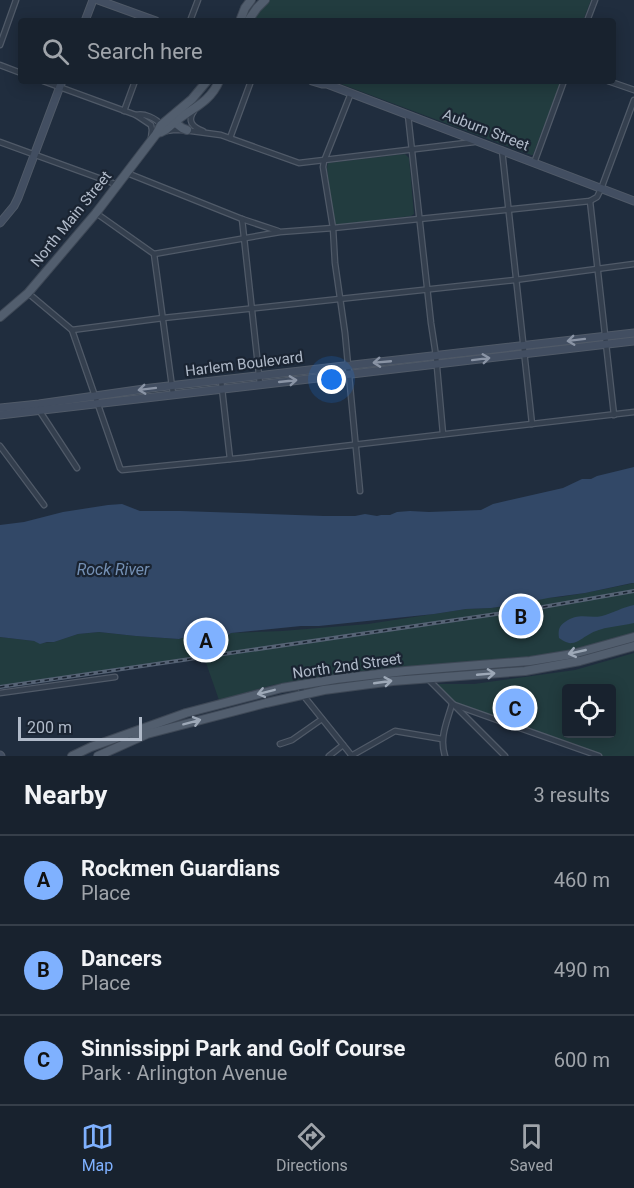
<!DOCTYPE html>
<html lang="en">
<head>
<meta charset="utf-8">
<style>
  :root { --surface:#18222e; --page:#252f3a; --text:#f1f3f6; --muted:#9fa4aa; --line:#363f4a; --accent:#7fb1ff }
  body { margin:0; font-family:Roboto,sans-serif; background:var(--page); color:var(--text) }
  .controls { position:absolute; right:18px; bottom:18px; display:grid; overflow:hidden; border-radius:6px; box-shadow:0 3px 15px #0003 }
  .controls button { width:54px; height:54px; display:grid; place-items:center; padding:0; border:0; border-bottom:2px solid var(--line); background:var(--surface); color:var(--text); font:30px sans-serif }
  .scale { position:absolute; left:18px; bottom:15px; width:124px; box-sizing:border-box; padding-left:6px; border:3px solid #b0bac9; border-top:0; font-size:16px; line-height:21px; white-space:nowrap; color:#b0bac9; -webkit-text-stroke:4px #1a2432; paint-order:stroke }
  .you { position:absolute; left:332px; top:380px; width:21px; height:21px; margin:-15px; border:4px solid #fff; border-radius:50%; background:#1a73e8; box-shadow:0 0 0 9px #1a73e833 }
  .badge { display:grid; place-items:center; width:39px; height:39px; border-radius:50%; background:var(--accent); color:#111; font-size:20px; font-weight:700 }
  .pin { position:absolute; translate:-50% -50%; border:3px solid #fff; box-shadow:0 2px 6px #0006 }
  .list { margin:0; padding:0; list-style:none }
  h2 { display:flex; justify-content:space-between; align-items:center; height:78px; margin:0; padding:0 24px; font-size:26px }
  h2 small { font-size:20px; font-weight:400; color:var(--muted) }
  .list li { display:grid; grid-template-columns:39px 1fr auto; gap:18px; align-items:center; box-sizing:border-box; height:90px; padding:0 24px; border-top:2px solid var(--line) }
  .list b { display:block; font-size:22px; white-space:nowrap }
  .list p { margin:0; font-size:20px; white-space:nowrap; color:var(--muted) }
  .list em { font-size:20px; font-style:normal; color:var(--muted) }
  .icon { flex:none; width:33px; height:33px; fill:none; stroke:currentColor; stroke-width:2; stroke-linecap:round; stroke-linejoin:round }
  .map { position:relative; flex:none; width:634px; height:756px; overflow:hidden }
  .search { position:absolute; background:var(--surface); box-shadow:0 3px 15px #0003; left:18px; right:18px; top:18px; height:66px; display:flex; align-items:center; gap:15px; box-sizing:border-box; padding:0 21px; border-radius:6px; color:var(--muted); font-size:22px }
  .sheet { height:348px; background:var(--surface) }
  nav { display:flex; justify-content:space-around; align-items:center; box-sizing:border-box; height:84px; border-top:2px solid var(--line); background:var(--surface); font-size:16px; color:var(--muted) }
  nav a { display:grid; justify-items:center; gap:3px }
  nav .on { color:var(--accent) }
  .map>svg:first-child { display:block }
</style>
</head>
<body>
<div class="map">
<svg width="634" height="756" viewBox="0 0 634 756">
  <rect width="100%" height="100%" fill="#202d3e"/>
  <g fill="#223c3f" fill-rule="evenodd">
    <path d="M 269,0 L 591,0 L 583,21 L 251,21 Z"/>
    <path d="M 333,81 L 561,81 L 534,152 L 533,155 L 531,155 Z"/>
    <path d="M 405,154 L 409,158 L 414,214 L 411,216 L 335,225 L 333,223 L 327,168 L 328,163 Z"/>
    <path d="M 634,583 L 634,633 L 592,646 L 562,652 L 520,658 L 394,669 L 319,678 L 273,685 L 219,700 L 204,657 L 0,687 L 0,637 L 34,641 L 41,643 L 54,642 L 78,634 L 99,632 L 136,636 L 179,639 C 187,635 195,640 203,638 C 211,636 205,635 213,636 C 222,637 224,639 231,633 L 282,631 L 368,624 L 466,609 L 491,608 L 519,604 L 542,598 L 560,597 L 585,593 Z"/>
    <path d="M 634,653 L 634,756 L 599,756 L 452,704 L 436,684 L 474,684 L 575,670 ZM 566,688 L 612,688 L 612,734 L 566,734 Z"/>
  </g>
  <g fill="#324867">
    <path d="M 634,467 L 634,583 L 632,583 L 585,593 L 548,598 L 519,604 L 491,608 L 466,609 L 434,614 L 319,626 L 301,626 L 231,633 C 224,639 222,636 213,635 C 207,635 204,638 199,638 C 191,639 186,636 179,639 L 136,636 L 99,632 L 78,634 L 54,642 L 47,642 L 40,644 L 34,641 L 0,637 L 0,525 L 24,522 L 63,512 L 108,505 L 122,504 L 140,511 L 181,511 L 324,516 L 355,516 L 365,514 L 377,516 L 381,515 L 390,515 L 397,512 L 410,511 L 429,512 L 481,510 L 493,504 L 563,488 L 582,479 L 591,479 L 597,476 Z"/>
    <path d="M 634,605 L 634,623 C 618,627 602,626 588,635 C 584,637 577,643 572,643 C 568,644 562,640 559,638 C 558,630 559,626 565,622 C 580,612 588,619 602,616 C 613,613 623,607 634,605 Z"/>
  </g>
  <g fill="none" stroke-linecap="round" stroke-linejoin="round">
    <defs>
      <g id="street">
        <path d="M 190,21 L 198,0"/>
        <path d="M 587,21 L 595,0"/>
        <path d="M 0,45 L 16,0"/>
        <path d="M 0,65 L 21,73"/>
        <path d="M 43,81 L 136,115 L 151,125 L 152,130 L 151,138"/>
        <path d="M 608,81 L 634,90"/>
        <path d="M 351,93 L 324,161 L 323,167 L 333,228 L 335,263 L 345,333 L 360,491"/>
        <path d="M 124,111 L 135,81"/>
        <path d="M 194,111 C 187,121 192,127 203,131"/>
        <path d="M 136,115 C 144,113 156,118 161,125"/>
        <path d="M 408,115 L 431,323 L 436,356 L 443,434"/>
        <path d="M 166,131 L 173,130 L 184,130 L 221,135 L 299,163 L 474,142"/>
        <path d="M 230,138 L 251,81"/>
        <path d="M 0,142 L 118,185"/>
        <path d="M 502,150 L 532,424"/>
        <path d="M 534,163 L 564,81"/>
        <path d="M 127,173 L 242,219 L 278,231"/>
        <path d="M 590,201 L 614,415"/>
        <path d="M 96,213 L 154,254 L 173,394"/>
        <path d="M 242,219 L 260,384"/>
        <path d="M 154,254 L 280,232 L 333,228 L 590,201 L 597,197 L 601,189 L 634,100"/>
        <path d="M 28,293 L 72,330 L 120,468 L 122,470 L 242,458 L 634,412"/>
        <path d="M 72,330 L 163,318 L 515,280 L 634,264"/>
        <path d="M 221,380 L 230,459"/>
        <path d="M 39,410 L 77,468"/>
        <path d="M 0,446 L 44,505"/>
        <path d="M 427,678 L 505,756"/>
        <path d="M 300,685 L 303,695 L 352,756"/>
        <path d="M 0,693 L 115,677"/>
        <path d="M 452,704 L 599,756"/>
        <path d="M 280,744 L 292,740 L 322,719"/>
        <path d="M 329,756 L 343,745"/>
        <path d="M 351,756 L 395,731 L 442,739"/>
        <path d="M 445,756 C 439,738 447,722 452,704"/>
      </g>
      <g id="secondary">
        <path d="M 98,0 L 156,21"/>
        <path d="M 85,21 L 93,0"/>
        <path d="M 312,81 L 322,84 L 327,84 L 634,201"/>
        <path d="M 0,223 L 14,206 L 18,198 L 62,81"/>
        <path d="M 0,408 L 39,404 L 151,388 L 634,333"/>
        <path d="M 0,415 L 634,341"/>
        <path d="M 0,755 L 1,756"/>
      </g>
      <g id="primary">
        <path d="M 240,21 L 245,8 L 251,0"/>
        <path d="M 248,21 L 257,8 L 265,0"/>
        <path d="M 177,119 L 177,124 L 182,128 L 187,130"/>
        <path d="M 157,133 C 166,132 171,125 177,120 C 193,108 211,101 219,81"/>
        <path d="M 0,317 L 28,293 L 96,213 L 157,133 L 161,125 L 192,99 L 207,81"/>
        <path d="M 72,756 L 91,747 L 186,713 L 282,688 L 336,679 L 405,671 L 530,661 L 573,654 L 634,637"/>
        <path d="M 98,756 L 147,734 L 266,703 L 324,690 L 393,681 L 525,671 L 580,661 L 634,646"/>
      </g>
    </defs>
    <use href="#street" stroke="#505a68" stroke-width="7"/>
    <use href="#secondary" stroke="#505a68" stroke-width="9"/>
    <use href="#primary" stroke="#3e4856" stroke-width="10"/>
    <use href="#street" stroke="#343f4e" stroke-width="4.5"/>
    <use href="#secondary" stroke="#424e61" stroke-width="7"/>
    <use href="#primary" stroke="#525e6e" stroke-width="8"/>
    <defs>
      <path id="rail" d="M 0,687 L 537,608 L 634,591"/>
    </defs>
    <use href="#rail" stroke="#566375" stroke-width="4"/>
    <use href="#rail" stroke="#1a2432" stroke-width="1.5" stroke-dasharray="4.5" stroke-linecap="butt"/>
  </g>
  <defs><path id="oneway-shaft" d="M-6 0H5M1.5-3L5.5 0L1.5 3" fill="none" stroke-width="1.6" stroke-linecap="round" stroke-linejoin="round" transform="scale(1.5)"/></defs>
  <g stroke="#8a94a5">
    <use href="#oneway-shaft" transform="translate(576 340) rotate(173)"/>
    <use href="#oneway-shaft" transform="translate(481 359) rotate(-7)"/>
    <use href="#oneway-shaft" transform="translate(382 362) rotate(175)"/>
    <use href="#oneway-shaft" transform="translate(288 381) rotate(-6)"/>
    <use href="#oneway-shaft" transform="translate(147 389) rotate(173)"/>
  </g>
  <g stroke="#9da8b7">
    <use href="#oneway-shaft" transform="translate(577 652) rotate(167)"/>
    <use href="#oneway-shaft" transform="translate(486 674) rotate(-5)"/>
    <use href="#oneway-shaft" transform="translate(383 682) rotate(-8)"/>
    <use href="#oneway-shaft" transform="translate(266 692) rotate(166)"/>
    <use href="#oneway-shaft" transform="translate(192 722) rotate(-15)"/>
  </g>
  <g text-anchor="middle" dominant-baseline="central" stroke-width="4.5" stroke-linejoin="round" paint-order="stroke">
    <g font-size="15" fill="#b0bac9" stroke="#1a2432">
      <text transform="translate(486 130) rotate(21)">Auburn Street</text>
      <text transform="translate(71 219) rotate(-51)">North Main Street</text>
      <text transform="translate(244 364) rotate(-7)">Harlem Boulevard</text>
      <text transform="translate(347 666) rotate(-8)">North 2nd Street</text>
    </g>
    <g font-size="16" font-style="italic" fill="#7490b4" stroke="#1a2432">
      <text x="113" y="569">Rock River</text>
    </g>
  </g>
</svg>
<div class="controls">
<button><svg class="icon" aria-label="locate" viewBox="0 0 24 24"><circle cx="12" cy="12" r="6"/><path d="M12 2v4M12 18v4M2 12h4M18 12h4"/></svg></button>
</div>
<div class="scale">200 m</div>
<div class="you"></div>
<div class="pin badge" style="left:206px;top:640px">A</div>
<div class="pin badge" style="left:521px;top:616px">B</div>
<div class="pin badge" style="left:515px;top:708px">C</div>
<div class="search"><svg class="icon" aria-label="search" viewBox="0 0 24 24"><circle cx="10" cy="10" r="6"/><path d="M15 15l6 6"/></svg>Search here</div>
</div>
<section class="sheet">
<h2>Nearby<small>3 results</small></h2>
<ul class="list">
<li><span class="badge">A</span><div><b>Rockmen Guardians</b><p>Place</p></div><em>460 m</em></li>
<li><span class="badge">B</span><div><b>Dancers</b><p>Place</p></div><em>490 m</em></li>
<li><span class="badge">C</span><div><b>Sinnissippi Park and Golf Course</b><p>Park · Arlington Avenue</p></div><em>600 m</em></li>
</ul>
</section>
<nav>
<a class="on"><svg class="icon" aria-label="map" viewBox="0 0 24 24"><path d="M3 6l6-2 6 2 6-2v14l-6 2-6-2-6 2zM9 4v14M15 6v14"/></svg>Map</a>
<a><svg class="icon" aria-label="directions" viewBox="0 0 24 24"><path d="M12 3l9 9-9 9-9-9zM9 14v-3h6M13 9l2 2-2 2"/></svg>Directions</a>
<a><svg class="icon" aria-label="saved" viewBox="0 0 24 24"><path d="M7 4h10v16l-5-4-5 4z"/></svg>Saved</a>
</nav>
</body>
</html>
